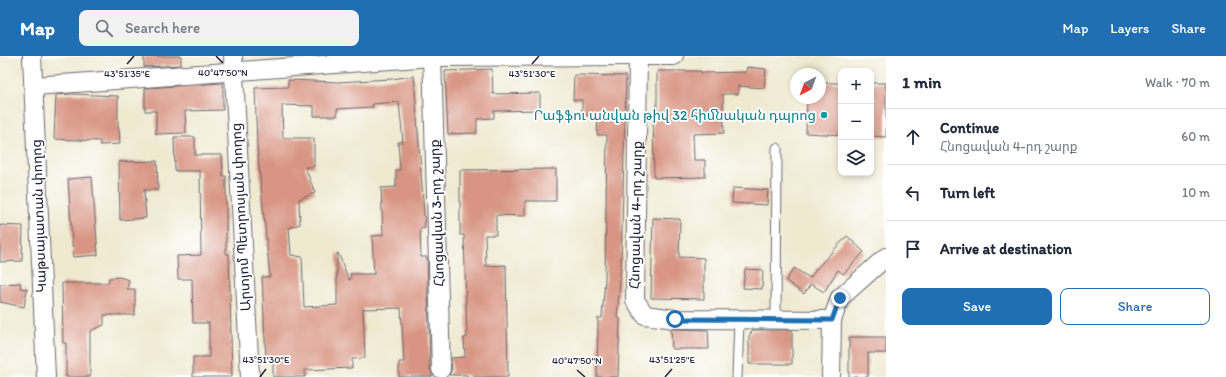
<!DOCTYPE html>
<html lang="en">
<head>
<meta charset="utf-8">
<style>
  :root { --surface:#fff; --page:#f2f2f3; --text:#1f2937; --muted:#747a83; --line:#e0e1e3; --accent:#1f6fb2 }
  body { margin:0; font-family:Itim,"Noto Sans Armenian",sans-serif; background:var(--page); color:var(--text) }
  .controls { position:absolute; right:12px; top:12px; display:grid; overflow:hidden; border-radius:8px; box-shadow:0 2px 6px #0003 }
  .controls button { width:36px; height:36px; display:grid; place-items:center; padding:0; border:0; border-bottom:1px solid var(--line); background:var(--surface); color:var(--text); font:20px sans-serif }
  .compass { position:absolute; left:790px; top:12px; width:36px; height:36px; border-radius:50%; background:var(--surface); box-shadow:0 2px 6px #0003; rotate:221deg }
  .stop { position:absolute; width:12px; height:12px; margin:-9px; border:3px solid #1f6fb2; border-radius:50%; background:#fff }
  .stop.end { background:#1f6fb2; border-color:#fff; box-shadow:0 1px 4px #0008 }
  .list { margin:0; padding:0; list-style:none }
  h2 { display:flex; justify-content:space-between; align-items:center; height:52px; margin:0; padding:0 16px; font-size:17px }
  h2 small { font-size:13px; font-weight:400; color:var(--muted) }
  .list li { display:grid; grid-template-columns:26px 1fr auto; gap:12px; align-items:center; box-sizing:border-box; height:56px; padding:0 16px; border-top:1px solid var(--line) }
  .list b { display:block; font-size:15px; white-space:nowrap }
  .list p { margin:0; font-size:13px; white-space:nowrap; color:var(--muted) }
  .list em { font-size:13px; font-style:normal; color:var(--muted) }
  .actions { display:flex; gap:8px; padding:12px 16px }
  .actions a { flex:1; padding:9px 0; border:1px solid var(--accent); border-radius:8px; text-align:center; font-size:14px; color:var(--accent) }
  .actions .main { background:var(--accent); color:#fff }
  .icon { flex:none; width:22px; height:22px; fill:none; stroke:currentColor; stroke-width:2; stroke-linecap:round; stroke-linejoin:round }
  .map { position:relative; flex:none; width:886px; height:321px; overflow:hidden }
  header { display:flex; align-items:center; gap:24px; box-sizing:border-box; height:56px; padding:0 20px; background:var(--accent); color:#fff }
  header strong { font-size:19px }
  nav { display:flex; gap:22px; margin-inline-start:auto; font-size:14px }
  .search { width:280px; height:36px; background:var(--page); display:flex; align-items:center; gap:10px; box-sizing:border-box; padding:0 14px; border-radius:8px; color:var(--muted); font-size:15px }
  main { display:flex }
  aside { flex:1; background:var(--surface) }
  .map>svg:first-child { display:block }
</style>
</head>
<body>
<header>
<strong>Map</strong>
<div class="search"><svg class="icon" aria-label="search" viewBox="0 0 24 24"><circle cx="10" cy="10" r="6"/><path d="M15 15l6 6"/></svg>Search here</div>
<nav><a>Map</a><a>Layers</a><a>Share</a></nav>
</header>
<main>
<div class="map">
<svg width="886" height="321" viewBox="0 0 886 321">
  <rect width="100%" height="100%" fill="#fff"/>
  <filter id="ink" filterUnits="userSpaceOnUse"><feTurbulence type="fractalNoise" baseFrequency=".025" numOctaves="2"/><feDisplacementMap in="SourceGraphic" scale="8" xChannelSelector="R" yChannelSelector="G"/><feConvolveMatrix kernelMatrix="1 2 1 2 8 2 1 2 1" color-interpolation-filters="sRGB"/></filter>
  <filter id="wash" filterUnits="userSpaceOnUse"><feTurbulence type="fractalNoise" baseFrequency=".012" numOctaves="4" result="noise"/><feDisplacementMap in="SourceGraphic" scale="16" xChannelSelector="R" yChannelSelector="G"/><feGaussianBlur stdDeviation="0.9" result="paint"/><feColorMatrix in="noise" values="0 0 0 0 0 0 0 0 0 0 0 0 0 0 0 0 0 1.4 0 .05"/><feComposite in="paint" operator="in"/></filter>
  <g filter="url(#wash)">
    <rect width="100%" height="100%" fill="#efe9d0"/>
    <g id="blocks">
      <g fill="#d89583" fill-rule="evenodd">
        <path d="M 144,0 L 181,0 L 181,9 L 144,11 Z"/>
        <path d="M 747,11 L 766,13 L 764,32 L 738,30 L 738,38 L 723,38 L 724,77 L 693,78 L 694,104 L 705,104 L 705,121 L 654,122 L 653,56 L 657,56 L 657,15 L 701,15 L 701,17 L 746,16 Z"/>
        <path d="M 492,13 L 493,38 L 540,37 L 540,54 L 494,55 L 494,62 L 477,63 L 477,77 L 448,78 L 445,15 Z"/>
        <path d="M 574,19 L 626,20 L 621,210 L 617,262 L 620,262 L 618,321 L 597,321 L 598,262 L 602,262 L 605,222 L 607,79 L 597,79 L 598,59 L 582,58 L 582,44 L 573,44 Z"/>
        <path d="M 414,20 L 425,172 L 420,173 L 421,201 L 427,201 L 430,313 L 433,319 L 431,321 L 399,321 L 399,306 L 404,306 L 401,252 L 363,253 L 365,302 L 352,303 L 352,312 L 305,314 L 305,321 L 273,321 L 273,302 L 266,303 L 262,221 L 270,221 L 257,91 L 255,32 L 288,31 L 288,24 L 338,26 L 391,23 ZM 399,46 L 403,86 L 398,86 L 400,114 L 396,114 L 396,131 L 381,132 L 383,179 L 372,180 L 374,218 L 350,218 L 351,223 L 349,224 L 338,197 L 337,197 L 337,249 L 304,251 L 302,201 L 291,199 L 289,172 L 300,168 L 299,143 L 315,137 L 305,111 L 314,111 L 314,82 L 283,82 L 282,49 L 314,50 L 314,60 L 337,60 L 337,53 L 373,51 L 372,48 Z"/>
        <path d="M 223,27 L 223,54 L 185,55 L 186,77 L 156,78 L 156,55 L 145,55 L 145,32 Z"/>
        <path d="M 820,27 L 841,27 L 841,79 L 806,77 L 807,42 L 820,42 Z"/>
        <path d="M 871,27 L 886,27 L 886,81 L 871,80 Z"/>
        <path d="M 72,38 L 118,40 L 118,72 L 119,72 L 120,88 L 100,89 L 100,85 L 54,83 L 56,39 Z"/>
        <path d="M 174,81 L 195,81 L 195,99 L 222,99 L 223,120 L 226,120 L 226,198 L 229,198 L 232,321 L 193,321 L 193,301 L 209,301 L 209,267 L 193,267 L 192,223 L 178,223 L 177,200 L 201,199 L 200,115 L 175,115 Z"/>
        <path d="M 157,105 L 158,134 L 144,134 L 146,162 L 120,164 L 119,106 Z"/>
        <path d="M 556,113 L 556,145 L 525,145 L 525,160 L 496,159 L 496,179 L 485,179 L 486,210 L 506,209 L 508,321 L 467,321 L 467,319 L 449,319 L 452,313 L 451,302 L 465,301 L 464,282 L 467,281 L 464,179 L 460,179 L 460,114 Z"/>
        <path d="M 92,121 L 98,199 L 73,201 L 68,123 Z"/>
        <path d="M 733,132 L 768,134 L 767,149 L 732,147 Z"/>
        <path d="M 653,162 L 680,163 L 679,201 L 704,202 L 704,243 L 651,242 Z"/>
        <path d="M 0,169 L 23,170 L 22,205 L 0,206 Z"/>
        <path d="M 847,180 L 864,196 L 843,218 L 838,214 L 824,236 L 811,228 L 804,238 L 786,225 L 794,212 L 810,222 L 817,212 Z"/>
        <path d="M 745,213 L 763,214 L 762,233 L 743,232 Z"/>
        <path d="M 119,221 L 129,224 L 127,233 L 135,233 L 135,259 L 104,259 L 104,269 L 90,275 L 90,321 L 66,321 L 66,287 L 63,287 L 62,227 L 108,227 L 109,222 Z"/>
        <path d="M 21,227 L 20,232 L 27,233 L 24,251 L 0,246 L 0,228 Z"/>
        <path d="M 671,273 L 708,274 L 709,293 L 672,293 Z"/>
        <path d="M 753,274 L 792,274 L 792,308 L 749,308 L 749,280 Z"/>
        <path d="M 849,281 L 886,281 L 886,297 L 868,297 L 868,321 L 849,321 Z"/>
      </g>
    </g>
  </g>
  <g filter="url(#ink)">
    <use href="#blocks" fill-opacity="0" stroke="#6a686f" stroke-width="1"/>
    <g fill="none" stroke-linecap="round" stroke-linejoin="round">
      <defs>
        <g id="lane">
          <path d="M 776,264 L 777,92"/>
          <path d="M 737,321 L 739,264"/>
        </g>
        <g id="street">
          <path d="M 32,0 L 46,321"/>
          <path d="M 233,0 L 250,321"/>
          <path d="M 432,0 L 441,313"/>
          <path d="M 674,0 L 638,0 L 635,244 L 645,259 L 675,263 L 832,264"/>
          <path d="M 34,30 L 432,1 L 638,0"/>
          <path d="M 831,321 L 832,264 L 840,242 L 886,201"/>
        </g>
      </defs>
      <use href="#lane" stroke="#6a686f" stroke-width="11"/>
      <use href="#street" stroke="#6a686f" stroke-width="20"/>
      <use href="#lane" stroke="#fff" stroke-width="9"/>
      <use href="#street" stroke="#fff" stroke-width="18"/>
    </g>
  </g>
  <g fill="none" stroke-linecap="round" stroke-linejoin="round" filter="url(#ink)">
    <path stroke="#1f6fb2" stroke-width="5" d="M 675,263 L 832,264 L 840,242"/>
  </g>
  <path fill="none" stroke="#22223b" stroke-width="1.5" d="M 216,0 L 223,7M 127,8 L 134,0M 532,8 L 539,0M 577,314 L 585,321M 260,321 L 266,313M 665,321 L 672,313"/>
  <circle fill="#0f9aa8" stroke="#fff" stroke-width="1.5" cx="824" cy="59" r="4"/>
  <g text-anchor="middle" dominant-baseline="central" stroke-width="3.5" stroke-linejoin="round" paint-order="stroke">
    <g font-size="14" fill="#0d838f" stroke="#fff" text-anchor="end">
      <text x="816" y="59">Րաֆֆու անվան թիվ 32 հիմնական դպրոց</text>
    </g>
    <g font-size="14" fill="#22223b" stroke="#fff">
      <text transform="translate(437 157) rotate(-92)">Հնոցավան 3-րդ շարք</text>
      <text transform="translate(636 159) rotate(-89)">Հնոցավան 4-րդ շարք</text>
      <text transform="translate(39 160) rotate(-92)">Կաթսայատան փողոց</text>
      <text transform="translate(241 161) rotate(-93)">Արտյոմ Պետրոսյան փողոց</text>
    </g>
  </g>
  <g font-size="10" text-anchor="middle" fill="#22223b" stroke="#fff" stroke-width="3.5" stroke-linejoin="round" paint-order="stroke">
    <text x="223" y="20">40°47'50"N</text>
    <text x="127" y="21">43°51'35"E</text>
    <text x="532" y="21">43°51'30"E</text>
    <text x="266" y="307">43°51'30"E</text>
    <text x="672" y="307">43°51'25"E</text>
    <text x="577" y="308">40°47'50"N</text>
  </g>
</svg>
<div class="controls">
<button>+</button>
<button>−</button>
<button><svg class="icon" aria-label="layers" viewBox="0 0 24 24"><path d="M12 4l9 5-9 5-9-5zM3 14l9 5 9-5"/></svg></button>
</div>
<svg class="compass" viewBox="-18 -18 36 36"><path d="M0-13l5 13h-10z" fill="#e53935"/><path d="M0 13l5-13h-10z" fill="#747a83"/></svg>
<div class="stop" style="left:675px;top:263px"></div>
<div class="stop end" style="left:840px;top:242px"></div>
</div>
<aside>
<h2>1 min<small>Walk · 70 m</small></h2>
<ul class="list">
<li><svg class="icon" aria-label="ahead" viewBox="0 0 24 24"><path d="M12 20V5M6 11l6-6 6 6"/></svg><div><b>Continue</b><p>Հնոցավան 4-րդ շարք</p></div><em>60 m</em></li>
<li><svg class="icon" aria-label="left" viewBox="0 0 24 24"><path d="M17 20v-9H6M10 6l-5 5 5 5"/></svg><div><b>Turn left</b></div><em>10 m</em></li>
<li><svg class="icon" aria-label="arrive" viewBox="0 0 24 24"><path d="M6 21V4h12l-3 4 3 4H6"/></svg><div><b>Arrive at destination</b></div></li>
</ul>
<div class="actions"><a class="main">Save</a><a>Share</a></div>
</aside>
</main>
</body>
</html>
